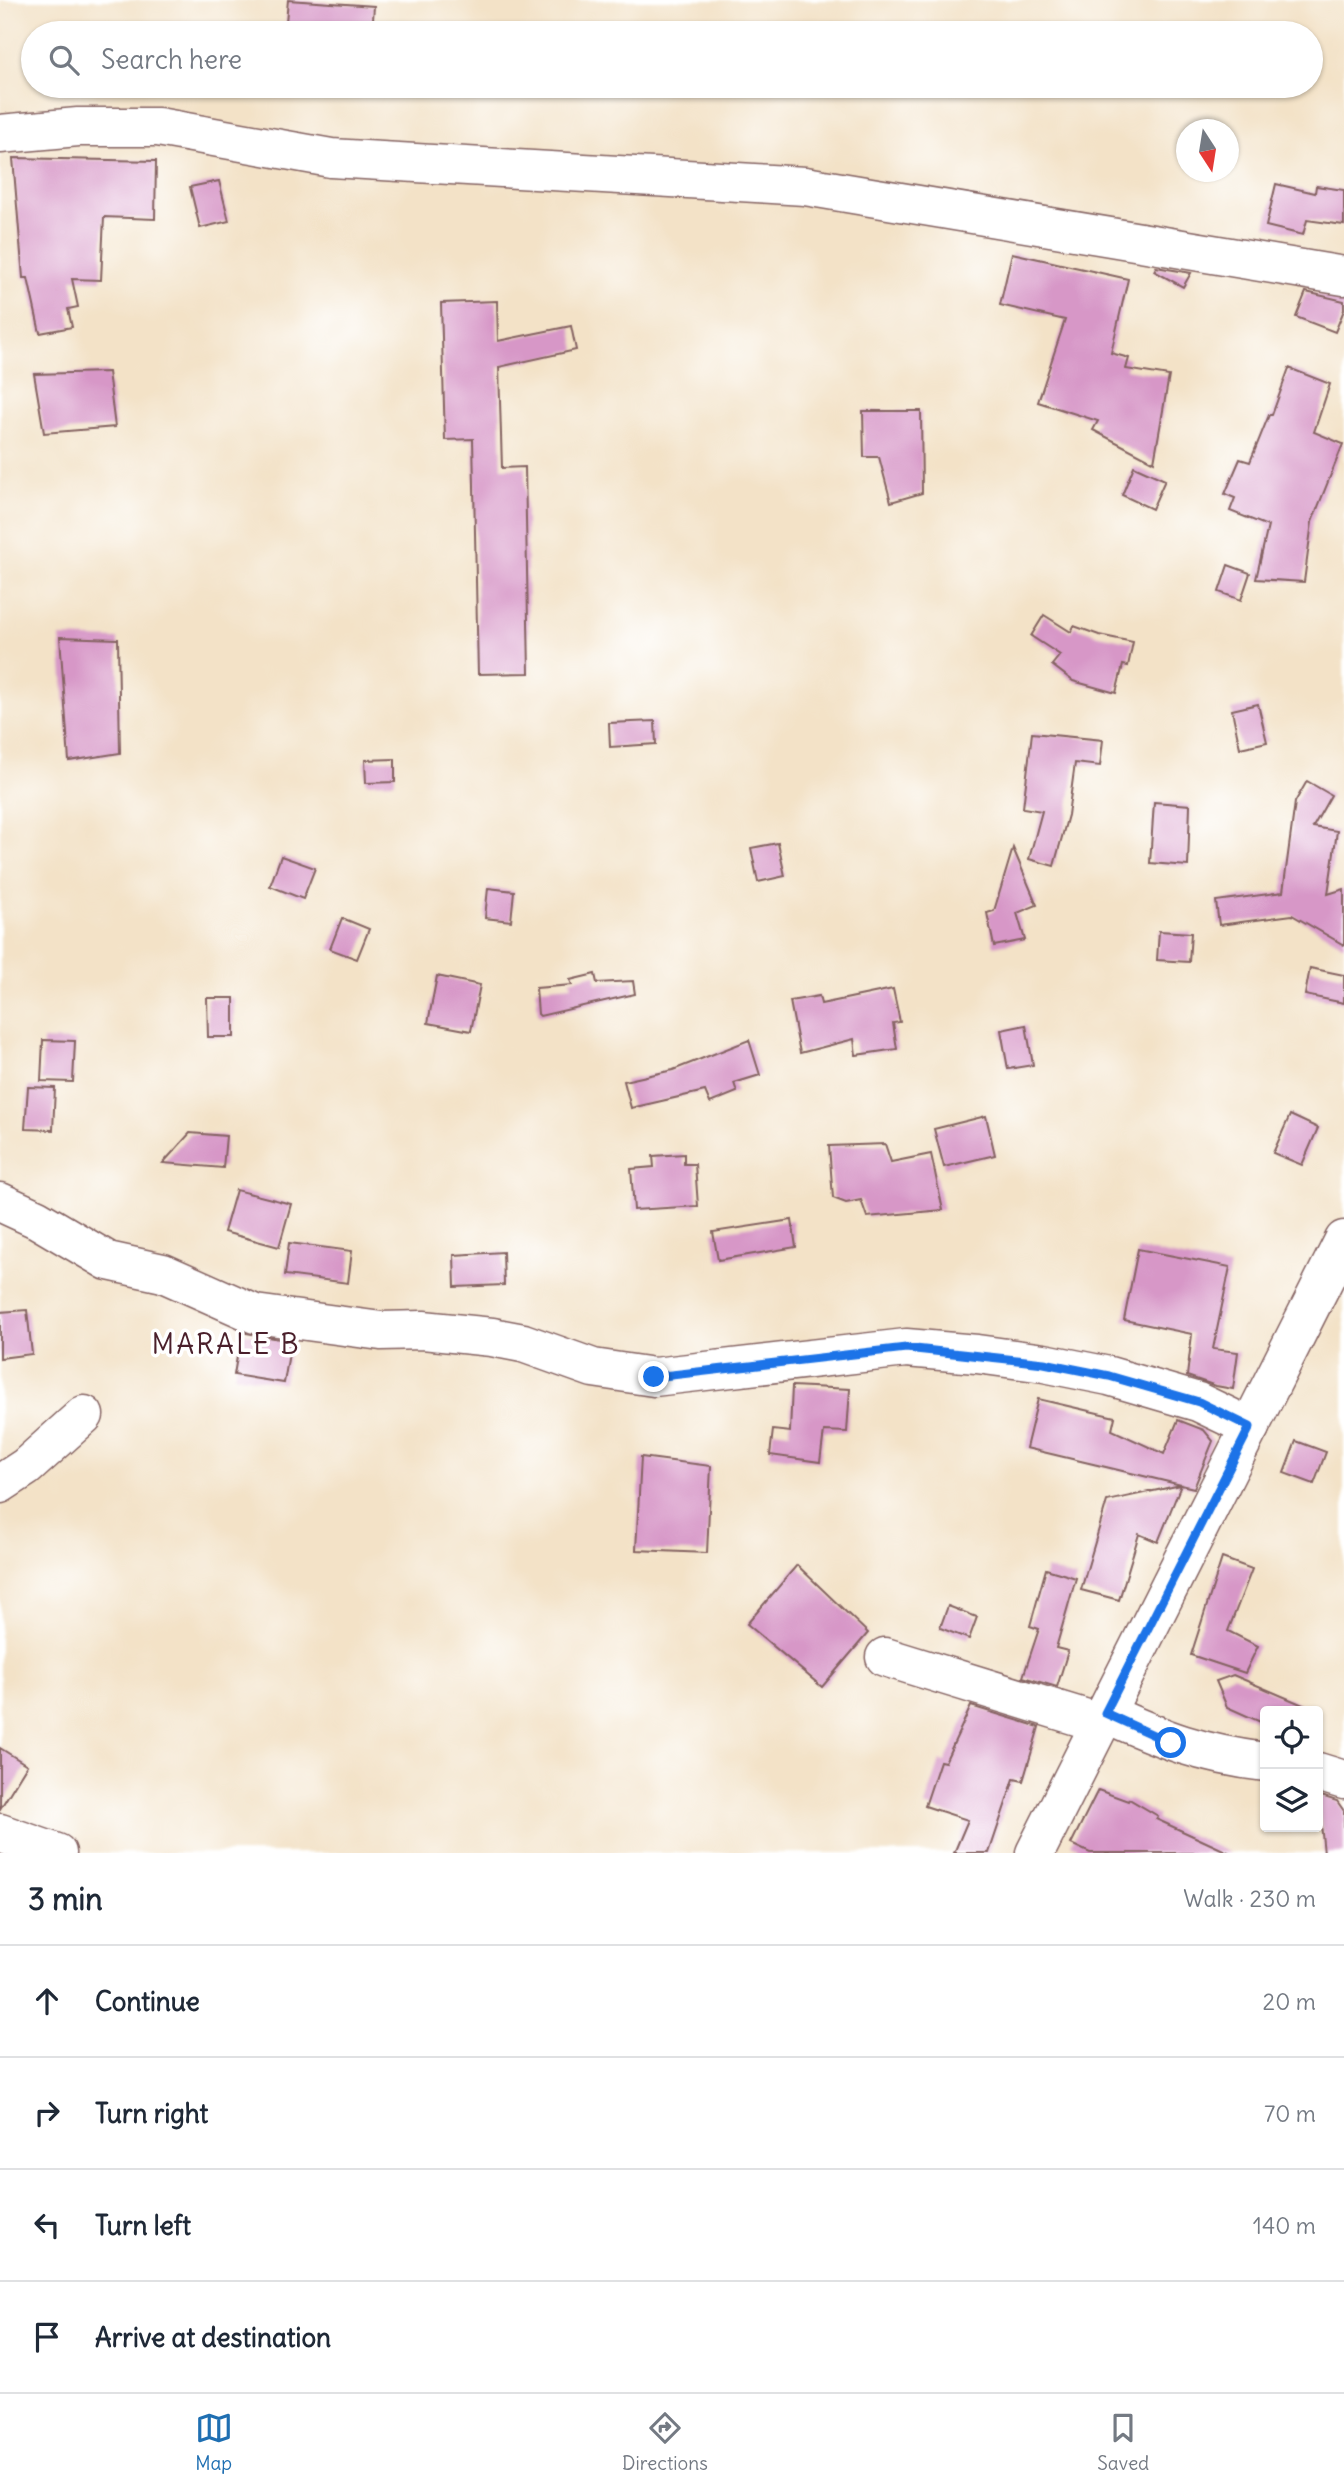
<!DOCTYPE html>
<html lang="en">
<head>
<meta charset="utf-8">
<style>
  :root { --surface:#fff; --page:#f2f2f3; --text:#1f2937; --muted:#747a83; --line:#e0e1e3; --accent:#1f6fb2 }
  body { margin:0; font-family:Delius,sans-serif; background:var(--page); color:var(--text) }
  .controls { position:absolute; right:21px; bottom:21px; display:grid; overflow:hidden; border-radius:7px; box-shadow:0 2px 5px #0004 }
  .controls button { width:63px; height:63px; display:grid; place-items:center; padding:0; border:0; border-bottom:2px solid var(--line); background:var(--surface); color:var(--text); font:35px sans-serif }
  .compass { position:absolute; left:1176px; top:119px; width:63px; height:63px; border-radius:50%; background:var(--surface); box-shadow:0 2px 5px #0004; rotate:168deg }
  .stop { position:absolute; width:21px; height:21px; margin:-16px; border:5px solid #1a73e8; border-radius:50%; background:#fff }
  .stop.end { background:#1a73e8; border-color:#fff; box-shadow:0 2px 7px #0008 }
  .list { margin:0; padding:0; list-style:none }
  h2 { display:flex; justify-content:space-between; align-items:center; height:91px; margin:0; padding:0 28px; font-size:30px }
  h2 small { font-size:23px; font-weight:400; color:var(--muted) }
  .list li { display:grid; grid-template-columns:46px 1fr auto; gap:21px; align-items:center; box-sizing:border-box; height:112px; padding:0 28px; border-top:2px solid var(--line) }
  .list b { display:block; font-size:26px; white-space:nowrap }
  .list em { font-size:23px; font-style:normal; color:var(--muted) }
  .icon { flex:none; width:38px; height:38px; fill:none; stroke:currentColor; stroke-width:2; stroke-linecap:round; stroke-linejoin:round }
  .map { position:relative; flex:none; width:1344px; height:1853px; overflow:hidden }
  .search { position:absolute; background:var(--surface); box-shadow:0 2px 5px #0004; left:21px; right:21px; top:21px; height:77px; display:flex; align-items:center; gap:18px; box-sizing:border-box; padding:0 24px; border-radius:38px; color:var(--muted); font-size:26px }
  .sheet { height:539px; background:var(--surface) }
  nav { display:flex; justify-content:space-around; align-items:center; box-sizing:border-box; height:98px; border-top:2px solid var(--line); background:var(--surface); font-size:19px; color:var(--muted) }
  nav a { display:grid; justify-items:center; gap:4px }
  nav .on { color:var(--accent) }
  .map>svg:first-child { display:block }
</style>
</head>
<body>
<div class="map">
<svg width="1344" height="1853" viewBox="0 0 1344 1853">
  <rect width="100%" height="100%" fill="#fff"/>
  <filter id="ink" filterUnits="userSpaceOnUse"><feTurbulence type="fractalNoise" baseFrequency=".0143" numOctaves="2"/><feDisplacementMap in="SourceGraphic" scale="14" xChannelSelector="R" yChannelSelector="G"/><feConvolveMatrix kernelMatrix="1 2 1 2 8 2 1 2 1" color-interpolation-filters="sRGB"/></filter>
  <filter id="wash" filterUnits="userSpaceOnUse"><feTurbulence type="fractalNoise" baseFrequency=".00686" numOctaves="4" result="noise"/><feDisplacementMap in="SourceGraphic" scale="28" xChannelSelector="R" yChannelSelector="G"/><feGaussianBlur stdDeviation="1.57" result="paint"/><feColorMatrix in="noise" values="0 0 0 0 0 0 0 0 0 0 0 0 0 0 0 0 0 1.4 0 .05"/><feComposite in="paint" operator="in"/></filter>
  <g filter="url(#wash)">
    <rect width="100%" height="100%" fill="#f3e2c7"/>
    <g id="blocks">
      <g fill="#d797c7">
        <path d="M 288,0 L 374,6 L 372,33 L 285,33 Z"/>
        <path d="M 13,158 L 156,161 L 155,219 L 104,217 L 101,280 L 72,279 L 78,307 L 68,309 L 72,327 L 40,333 L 28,278 L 23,278 Z"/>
        <path d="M 219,181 L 229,221 L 200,228 L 190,187 Z"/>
        <path d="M 1276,184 L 1315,193 L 1316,186 L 1344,190 L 1344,225 L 1307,220 L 1303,235 L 1266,226 Z"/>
        <path d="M 1012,253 L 1128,279 L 1111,353 L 1129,358 L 1126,369 L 1169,376 L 1154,462 L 1093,430 L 1098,421 L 1038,402 L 1065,320 L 1000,305 Z"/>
        <path d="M 1156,267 L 1191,273 L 1183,287 L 1154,271 Z"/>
        <path d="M 1306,292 L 1344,301 L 1344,310 L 1335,332 L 1296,317 Z"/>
        <path d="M 497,301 L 498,341 L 571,326 L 576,350 L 499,367 L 502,468 L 525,467 L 529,673 L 478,674 L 473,439 L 445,440 L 441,303 Z"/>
        <path d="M 1289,368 L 1330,384 L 1314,432 L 1343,444 L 1312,522 L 1304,582 L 1256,579 L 1268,526 L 1230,511 L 1235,498 L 1225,494 L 1240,459 L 1250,462 L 1269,415 L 1272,415 Z"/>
        <path d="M 108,372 L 115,427 L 44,433 L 34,374 Z"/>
        <path d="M 863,411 L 921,411 L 922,493 L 891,502 L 879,457 L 864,457 Z"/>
        <path d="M 1134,466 L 1165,480 L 1152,509 L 1122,495 Z"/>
        <path d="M 1228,565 L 1250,573 L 1241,600 L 1219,592 Z"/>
        <path d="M 1044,615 L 1071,632 L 1074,626 L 1099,635 L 1133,642 L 1128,666 L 1123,665 L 1116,693 L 1073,681 L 1052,665 L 1060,655 L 1031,636 Z"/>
        <path d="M 60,637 L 118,639 L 120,753 L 69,761 Z"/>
        <path d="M 1258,704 L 1267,742 L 1240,748 L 1232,710 Z"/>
        <path d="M 655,721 L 656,744 L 610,747 L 609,723 Z"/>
        <path d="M 1032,733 L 1103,740 L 1100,766 L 1075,763 L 1068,815 L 1054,866 L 1029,859 L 1042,811 L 1023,808 Z"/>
        <path d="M 395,759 L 395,782 L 366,783 L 365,760 Z"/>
        <path d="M 1307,781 L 1331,795 L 1313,827 L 1337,831 L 1328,894 L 1344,889 L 1344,945 L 1292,915 L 1219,925 L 1216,901 L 1283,892 L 1295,802 Z"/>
        <path d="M 1154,802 L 1190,805 L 1188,866 L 1150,863 Z"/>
        <path d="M 778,843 L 785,876 L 758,882 L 751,848 Z"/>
        <path d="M 1013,848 L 1037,905 L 1017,913 L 1025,940 L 994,946 L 987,913 L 994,911 Z"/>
        <path d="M 281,856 L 315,868 L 303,899 L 270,886 Z"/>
        <path d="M 488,888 L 514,891 L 511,921 L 485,918 Z"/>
        <path d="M 342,918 L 369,929 L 357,959 L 330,949 Z"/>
        <path d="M 1159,931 L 1191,933 L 1189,962 L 1157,960 Z"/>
        <path d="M 1310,968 L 1344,975 L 1344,1003 L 1305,995 Z"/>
        <path d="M 595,974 L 597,983 L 633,981 L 635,994 L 540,1016 L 538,1014 L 536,988 L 572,985 L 570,980 Z"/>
        <path d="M 437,976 L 480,985 L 471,1031 L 428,1023 Z"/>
        <path d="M 893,989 L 900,1022 L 893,1023 L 897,1049 L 856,1055 L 854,1039 L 800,1053 L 790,1001 L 819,996 L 821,1004 Z"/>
        <path d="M 207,998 L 234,998 L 234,1037 L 208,1037 Z"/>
        <path d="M 1026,1025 L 1033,1065 L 1008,1069 L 1001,1030 Z"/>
        <path d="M 43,1040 L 75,1041 L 73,1082 L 41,1081 Z"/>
        <path d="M 749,1040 L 760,1075 L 734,1083 L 737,1092 L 710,1103 L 705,1091 L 631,1108 L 624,1081 L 673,1070 Z"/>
        <path d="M 28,1087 L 55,1088 L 53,1130 L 25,1129 Z"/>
        <path d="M 1290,1115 L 1318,1128 L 1302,1165 L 1273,1153 Z"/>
        <path d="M 986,1116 L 995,1155 L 944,1167 L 934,1129 Z"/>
        <path d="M 190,1133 L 226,1136 L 223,1168 L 163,1163 Z"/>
        <path d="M 885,1144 L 891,1162 L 931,1154 L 943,1210 L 867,1217 L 861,1200 L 846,1203 L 833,1198 L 829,1146 Z"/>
        <path d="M 684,1154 L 684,1164 L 695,1164 L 698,1206 L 634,1210 L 631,1169 L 654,1167 L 653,1156 Z"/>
        <path d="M 236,1190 L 291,1204 L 279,1247 L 224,1232 Z"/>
        <path d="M 792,1220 L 796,1247 L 718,1260 L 713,1232 Z"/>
        <path d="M 289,1243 L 352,1251 L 348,1283 L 285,1275 Z"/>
        <path d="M 1138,1249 L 1230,1267 L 1213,1349 L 1238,1352 L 1233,1389 L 1216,1386 L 1187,1376 L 1192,1334 L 1124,1320 Z"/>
        <path d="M 503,1252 L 504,1285 L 455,1287 L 454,1255 Z"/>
        <path d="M 27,1310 L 32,1354 L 0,1358 L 0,1312 Z"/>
        <path d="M 241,1332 L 291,1341 L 284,1383 L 234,1375 Z"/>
        <path d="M 792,1386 L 850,1389 L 847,1432 L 824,1431 L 820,1462 L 770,1455 L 773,1430 L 790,1432 Z"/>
        <path d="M 1038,1399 L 1115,1417 L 1112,1430 L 1164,1454 L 1178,1420 L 1204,1430 L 1213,1441 L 1194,1488 L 1026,1448 Z"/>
        <path d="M 1296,1441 L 1326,1452 L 1314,1484 L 1284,1473 Z"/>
        <path d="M 641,1457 L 711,1466 L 707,1553 L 636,1550 Z"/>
        <path d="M 1181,1485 L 1158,1542 L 1139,1534 L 1119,1600 L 1081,1590 L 1107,1501 Z"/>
        <path d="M 1222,1558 L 1252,1569 L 1228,1631 L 1258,1646 L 1245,1673 L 1191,1655 Z"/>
        <path d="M 797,1565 L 868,1633 L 822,1687 L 747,1624 Z"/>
        <path d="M 1046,1569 L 1076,1578 L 1056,1648 L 1068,1651 L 1057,1687 L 1023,1677 L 1039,1629 L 1030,1626 Z"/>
        <path d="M 948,1606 L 977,1617 L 969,1639 L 940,1628 Z"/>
        <path d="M 1233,1675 L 1317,1711 L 1265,1711 L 1265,1724 L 1227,1707 L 1216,1681 Z"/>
        <path d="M 971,1706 L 1039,1727 L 1023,1781 L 1014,1779 L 989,1853 L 954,1853 L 968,1820 L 925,1806 L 940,1761 L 945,1762 Z"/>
        <path d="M 0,1748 L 27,1765 L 0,1809 Z"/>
        <path d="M 1098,1790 L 1128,1801 L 1129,1799 L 1158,1816 L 1156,1819 L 1230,1853 L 1090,1853 L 1071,1844 Z"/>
        <path d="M 1318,1795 L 1337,1801 L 1344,1811 L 1344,1853 L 1324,1853 Z"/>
      </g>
    </g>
  </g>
  <g filter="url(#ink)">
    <use href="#blocks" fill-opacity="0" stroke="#856362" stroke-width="2"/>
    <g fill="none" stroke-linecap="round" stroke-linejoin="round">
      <defs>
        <g id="minor">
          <path d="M 0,134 L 78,127 L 158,127 L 331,158 L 805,186 L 1344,276"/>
          <path d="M 0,1202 L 37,1219 L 108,1261 L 163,1273 L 255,1314 L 381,1331 L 423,1330 L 492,1337 L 523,1343 L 593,1368 L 654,1377 L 906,1348 L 977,1354 L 1044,1363 L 1109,1376 L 1198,1402 L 1250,1427"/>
          <path d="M 0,1484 L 26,1467 L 84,1415"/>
          <path d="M 885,1657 L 1100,1723"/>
          <path d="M 1105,1713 C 1164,1740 1201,1754 1265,1762"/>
          <path d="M 1318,1772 L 1344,1780"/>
          <path d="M 0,1833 L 57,1853"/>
          <path d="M 1035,1853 L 1344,1240"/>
        </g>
      </defs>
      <use href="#minor" stroke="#856362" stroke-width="41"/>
      <use href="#minor" stroke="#fff" stroke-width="38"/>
    </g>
  </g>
  <g fill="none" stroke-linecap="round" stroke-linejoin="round" filter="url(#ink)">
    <path stroke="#1a73e8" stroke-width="9" d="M 654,1377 L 906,1348 L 1044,1363 L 1109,1376 L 1199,1402 L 1250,1427 L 1105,1713 L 1171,1743"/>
  </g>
  <g text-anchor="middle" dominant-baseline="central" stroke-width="7" stroke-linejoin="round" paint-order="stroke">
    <g font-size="28" letter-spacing="2" fill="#4a1f2b" stroke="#fff">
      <text x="226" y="1344">MARALE B</text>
    </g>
  </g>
</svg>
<div class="controls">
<button><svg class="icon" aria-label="locate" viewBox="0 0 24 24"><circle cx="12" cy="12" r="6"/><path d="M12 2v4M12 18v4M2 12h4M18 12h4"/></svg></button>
<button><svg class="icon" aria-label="layers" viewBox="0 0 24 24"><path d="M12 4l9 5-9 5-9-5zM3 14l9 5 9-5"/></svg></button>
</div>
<svg class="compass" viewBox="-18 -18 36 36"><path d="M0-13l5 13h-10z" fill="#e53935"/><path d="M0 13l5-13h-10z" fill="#747a83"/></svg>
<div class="stop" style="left:1171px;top:1743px"></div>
<div class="stop end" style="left:654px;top:1377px"></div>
<div class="search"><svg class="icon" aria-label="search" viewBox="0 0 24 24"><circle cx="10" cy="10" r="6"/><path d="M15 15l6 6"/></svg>Search here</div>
</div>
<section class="sheet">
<h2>3 min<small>Walk · 230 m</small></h2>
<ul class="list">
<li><svg class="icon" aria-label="ahead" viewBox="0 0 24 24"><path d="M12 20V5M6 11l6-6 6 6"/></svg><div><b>Continue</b></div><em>20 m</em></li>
<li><svg class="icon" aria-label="right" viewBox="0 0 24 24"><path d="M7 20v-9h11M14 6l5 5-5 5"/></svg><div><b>Turn right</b></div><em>70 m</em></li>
<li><svg class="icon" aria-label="left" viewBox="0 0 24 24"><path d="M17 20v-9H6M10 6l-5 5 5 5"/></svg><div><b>Turn left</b></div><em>140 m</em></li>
<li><svg class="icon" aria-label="arrive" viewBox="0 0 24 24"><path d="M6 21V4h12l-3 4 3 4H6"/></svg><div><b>Arrive at destination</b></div></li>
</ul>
</section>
<nav>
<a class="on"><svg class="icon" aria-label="map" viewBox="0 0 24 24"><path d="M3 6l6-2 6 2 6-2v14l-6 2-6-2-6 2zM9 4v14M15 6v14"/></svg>Map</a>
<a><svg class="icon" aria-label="directions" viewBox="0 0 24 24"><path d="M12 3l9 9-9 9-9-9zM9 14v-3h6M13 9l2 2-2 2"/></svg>Directions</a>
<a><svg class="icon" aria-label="saved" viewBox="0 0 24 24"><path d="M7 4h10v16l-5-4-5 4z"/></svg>Saved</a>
</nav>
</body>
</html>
